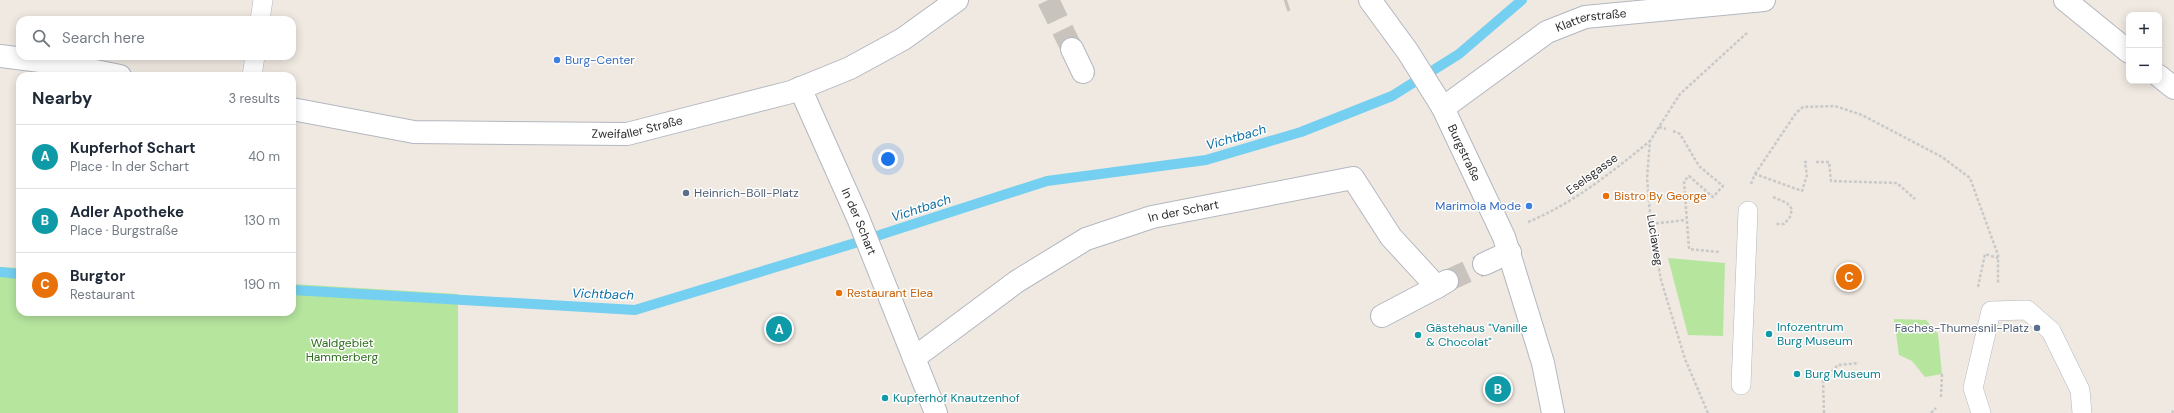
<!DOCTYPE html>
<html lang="en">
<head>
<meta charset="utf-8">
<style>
  :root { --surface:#fff; --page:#f2f2f3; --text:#1f2937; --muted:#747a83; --line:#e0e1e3; --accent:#0b8043 }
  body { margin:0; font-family:"DM Sans",sans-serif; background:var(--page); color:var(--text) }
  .controls { position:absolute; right:12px; top:12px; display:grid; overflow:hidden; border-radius:8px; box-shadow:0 2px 10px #0003 }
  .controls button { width:36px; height:36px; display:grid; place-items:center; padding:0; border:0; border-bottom:1px solid var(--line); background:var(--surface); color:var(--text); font:20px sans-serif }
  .you { position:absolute; left:888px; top:159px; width:14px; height:14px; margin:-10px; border:3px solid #fff; border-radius:50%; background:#1a73e8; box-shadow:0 0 0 6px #1a73e833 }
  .badge { display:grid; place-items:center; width:26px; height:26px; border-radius:50%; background:var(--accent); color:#fff; font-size:13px; font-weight:700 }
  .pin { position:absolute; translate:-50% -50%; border:2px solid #fff; box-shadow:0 1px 4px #0006 }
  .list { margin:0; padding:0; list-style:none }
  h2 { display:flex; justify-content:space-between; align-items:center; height:52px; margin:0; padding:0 16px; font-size:17px }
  h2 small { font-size:13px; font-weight:400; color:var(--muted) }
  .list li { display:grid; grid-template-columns:26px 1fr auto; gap:12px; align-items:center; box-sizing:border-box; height:64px; padding:0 16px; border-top:1px solid var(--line) }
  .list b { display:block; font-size:15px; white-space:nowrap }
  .list p { margin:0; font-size:13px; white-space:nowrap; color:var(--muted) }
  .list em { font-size:13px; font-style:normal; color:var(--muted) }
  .icon { flex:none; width:22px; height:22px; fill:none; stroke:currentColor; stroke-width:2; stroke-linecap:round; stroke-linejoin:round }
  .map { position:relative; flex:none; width:2174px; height:413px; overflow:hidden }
  .search { position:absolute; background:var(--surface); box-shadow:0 2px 10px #0003; left:16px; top:16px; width:280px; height:44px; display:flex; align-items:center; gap:10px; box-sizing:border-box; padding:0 14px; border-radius:12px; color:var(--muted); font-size:15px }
  .panel { position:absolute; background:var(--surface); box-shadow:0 2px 10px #0003; left:16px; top:72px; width:280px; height:244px; border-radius:12px }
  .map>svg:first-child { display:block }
</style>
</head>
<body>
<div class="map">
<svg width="2174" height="413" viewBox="0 0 2174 413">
  <rect width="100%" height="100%" fill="#efe9e1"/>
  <g fill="#b6e59e">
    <path d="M 1668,258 L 1725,263 L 1723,336 L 1688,335 Z"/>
    <path d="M 0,267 L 20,268 L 20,312 L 292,312 L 292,284 L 458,294 L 458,413 L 0,413 Z"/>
    <path d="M 1894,319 L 1926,320 L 1938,334 L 1942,374 L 1925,377 L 1912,361 L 1899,355 Z"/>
  </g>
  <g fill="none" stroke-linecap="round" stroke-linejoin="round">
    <g stroke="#75cff0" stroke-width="10">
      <path d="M 0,272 L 20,274"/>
      <path d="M 292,290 L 635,310 L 855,243 L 1047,181 L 1206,160 L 1301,132 L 1392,96 L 1459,54 L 1522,0"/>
    </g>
    <g stroke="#c8c4bd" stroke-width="22" stroke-dasharray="22 11" stroke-linecap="butt">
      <path d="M 1048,0 L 1072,49"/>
      <path d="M 1284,1 L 1287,0"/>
      <path d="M 1447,281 L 1484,264"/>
    </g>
    <defs>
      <g id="service">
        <path d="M 260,20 L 263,0"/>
        <path d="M 252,76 L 255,56"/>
        <path d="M 1741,385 L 1748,211"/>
        <path d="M 1981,413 L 1973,388 L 1991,311 L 2027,310 L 2051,331 L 2080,390 L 2082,413"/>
      </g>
      <g id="pedestrian">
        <path d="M 1072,49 L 1083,72"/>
        <path d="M 1484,264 L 1510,252"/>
        <path d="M 1382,316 L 1437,287"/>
        <path id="s1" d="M 914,358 L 1016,282 L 1086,239 L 1152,217 L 1353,178 L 1391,237 L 1437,287 L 1447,281"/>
      </g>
      <g id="minor">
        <path id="s2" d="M 1370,0 L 1408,52 L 1443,108 L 1504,237 L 1543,363 L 1553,413"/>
        <path d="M 2065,0 L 2129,52"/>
        <path d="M 2159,76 L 2174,88"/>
        <path id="s3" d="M 800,88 L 858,218 L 936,413"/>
        <path id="s4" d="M 1443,108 L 1547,32 L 1585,17 L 1764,0"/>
      </g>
      <g id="tertiary">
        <path d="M 0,56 L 56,63 L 120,76"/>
        <path id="s5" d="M 292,109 L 414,132 L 627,134 L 791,92 L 850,68 L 903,39 L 957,0"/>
      </g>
    </defs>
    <use href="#service" stroke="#b4b7c1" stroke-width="20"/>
    <use href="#pedestrian" stroke="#b4b7c1" stroke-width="24"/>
    <use href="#minor" stroke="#b4b7c1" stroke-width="24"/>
    <use href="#tertiary" stroke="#b4b7c1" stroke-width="24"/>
    <g stroke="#c9c9c9" stroke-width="2.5" stroke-dasharray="3 2" stroke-linecap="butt">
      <path d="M 1659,127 L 1666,129"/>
      <path d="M 1673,131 L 1680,134 L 1699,166 L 1723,186 L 1713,197 L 1689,176 L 1684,181 L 1689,249 L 1719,252"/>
      <path d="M 1816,162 L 1829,162 L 1831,181 L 1897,183 L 1915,199"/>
      <path d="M 1755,174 L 1796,113 L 1803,107 L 1835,106 L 1862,115 L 1942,157 L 1970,178 L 1998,255 L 1998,284"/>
      <path d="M 1751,184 L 1755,174 L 1802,191 L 1807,175 L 1805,162 L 1807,162"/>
      <path d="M 1773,197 L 1787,203 L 1792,209 L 1790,217 L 1784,224 L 1776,224"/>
      <path d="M 1528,222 C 1574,203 1612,172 1650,141"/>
      <path d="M 1651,224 L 1686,220"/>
      <path d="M 1978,287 L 1985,254 L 1998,258"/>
      <path d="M 1941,397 L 1942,374"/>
      <path d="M 1708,413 L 1685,359 L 1661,280 L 1651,224 L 1647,178 L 1650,141 L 1680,94 L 1748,32"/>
      <path d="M 1824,413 L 1823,380 L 1838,365 L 1859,363"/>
      <path d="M 1931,413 L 1936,408"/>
      <path d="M 2172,413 L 2174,409"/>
    </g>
    <use href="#service" stroke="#fff" stroke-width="19"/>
    <use href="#pedestrian" stroke="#fff" stroke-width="22"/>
    <use href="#minor" stroke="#fff" stroke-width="22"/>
    <use href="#tertiary" stroke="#fff" stroke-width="22"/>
  </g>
  <g fill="#3f7fe0" stroke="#fff" stroke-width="1.5">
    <circle cx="557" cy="60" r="4"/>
    <circle cx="1529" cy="206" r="4"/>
  </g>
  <g fill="#5c6f8a" stroke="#fff" stroke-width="1.5">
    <circle cx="686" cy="193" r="4"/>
    <circle cx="2037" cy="328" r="4"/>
  </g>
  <g fill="#e8710a" stroke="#fff" stroke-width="1.5">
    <circle cx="1606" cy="196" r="4"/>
    <circle cx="839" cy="293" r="4"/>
  </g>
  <g fill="#0f9aa8" stroke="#fff" stroke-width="1.5">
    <circle cx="1769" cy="334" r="4"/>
    <circle cx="1418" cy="335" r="4"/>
    <circle cx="1797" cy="374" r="4"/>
    <circle cx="885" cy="398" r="4"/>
  </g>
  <g text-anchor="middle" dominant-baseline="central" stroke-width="3" stroke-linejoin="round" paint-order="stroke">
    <g font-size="12" fill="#2e2e2e" stroke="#fff">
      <text stroke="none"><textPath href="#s4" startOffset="175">Klatterstraße</textPath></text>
      <text stroke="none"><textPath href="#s5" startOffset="348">Zweifaller Straße</textPath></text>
      <text stroke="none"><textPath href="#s2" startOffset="180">Burgstraße</textPath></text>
      <text transform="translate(1592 174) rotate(-36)">Eselsgasse</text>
      <text stroke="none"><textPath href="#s1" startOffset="311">In der Schart</textPath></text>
      <text stroke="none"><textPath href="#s3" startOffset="146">In der Schart</textPath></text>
      <text transform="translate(1655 240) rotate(81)">Luciaweg</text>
    </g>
    <g font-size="12" fill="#366cbe" stroke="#fff" text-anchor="start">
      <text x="565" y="60">Burg-Center</text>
      <text x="1521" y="206" text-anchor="end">Marimola Mode</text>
    </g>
    <g font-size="12" fill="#4e5e75" stroke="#fff" text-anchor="start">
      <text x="694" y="193">Heinrich-Böll-Platz</text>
      <text x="2029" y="328" text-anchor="end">Faches-Thumesnil-Platz</text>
    </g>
    <g font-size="12" fill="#c56008" stroke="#fff" text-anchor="start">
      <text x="1614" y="196">Bistro By George</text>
      <text x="847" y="293">Restaurant Elea</text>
    </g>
    <g font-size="12" fill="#0d838f" stroke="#fff" text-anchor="start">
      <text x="1777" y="327">Infozentrum<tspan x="1777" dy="14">Burg Museum</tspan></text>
      <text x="1426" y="328">Gästehaus "Vanille<tspan x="1426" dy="14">&amp; Chocolat"</tspan></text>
      <text x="1805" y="374">Burg Museum</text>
      <text x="893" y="398">Kupferhof Knautzenhof</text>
    </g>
    <g font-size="12" fill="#2c6e1b" stroke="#fff">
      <text x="342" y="343">Waldgebiet<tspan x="342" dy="14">Hammerberg</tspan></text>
    </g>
    <g font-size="13" font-style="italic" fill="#0d6fa3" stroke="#fff">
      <text transform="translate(1236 137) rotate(-16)">Vichtbach</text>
      <text transform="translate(921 208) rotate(-18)">Vichtbach</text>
      <text transform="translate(603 294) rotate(2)">Vichtbach</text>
    </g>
  </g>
</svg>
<div class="controls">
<button>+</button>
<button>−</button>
</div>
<div class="you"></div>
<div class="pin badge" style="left:779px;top:329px;background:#0f9aa8">A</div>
<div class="pin badge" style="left:1498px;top:389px;background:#0f9aa8">B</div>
<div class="pin badge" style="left:1849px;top:277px;background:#e8710a">C</div>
<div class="search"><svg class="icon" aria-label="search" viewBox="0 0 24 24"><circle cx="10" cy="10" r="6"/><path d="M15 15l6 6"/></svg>Search here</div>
<section class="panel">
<h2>Nearby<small>3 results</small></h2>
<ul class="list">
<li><span class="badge" style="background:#0f9aa8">A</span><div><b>Kupferhof Schart</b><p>Place · In der Schart</p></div><em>40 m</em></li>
<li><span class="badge" style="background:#0f9aa8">B</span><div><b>Adler Apotheke</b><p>Place · Burgstraße</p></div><em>130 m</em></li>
<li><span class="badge" style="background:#e8710a">C</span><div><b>Burgtor</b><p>Restaurant</p></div><em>190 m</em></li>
</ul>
</section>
</div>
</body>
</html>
